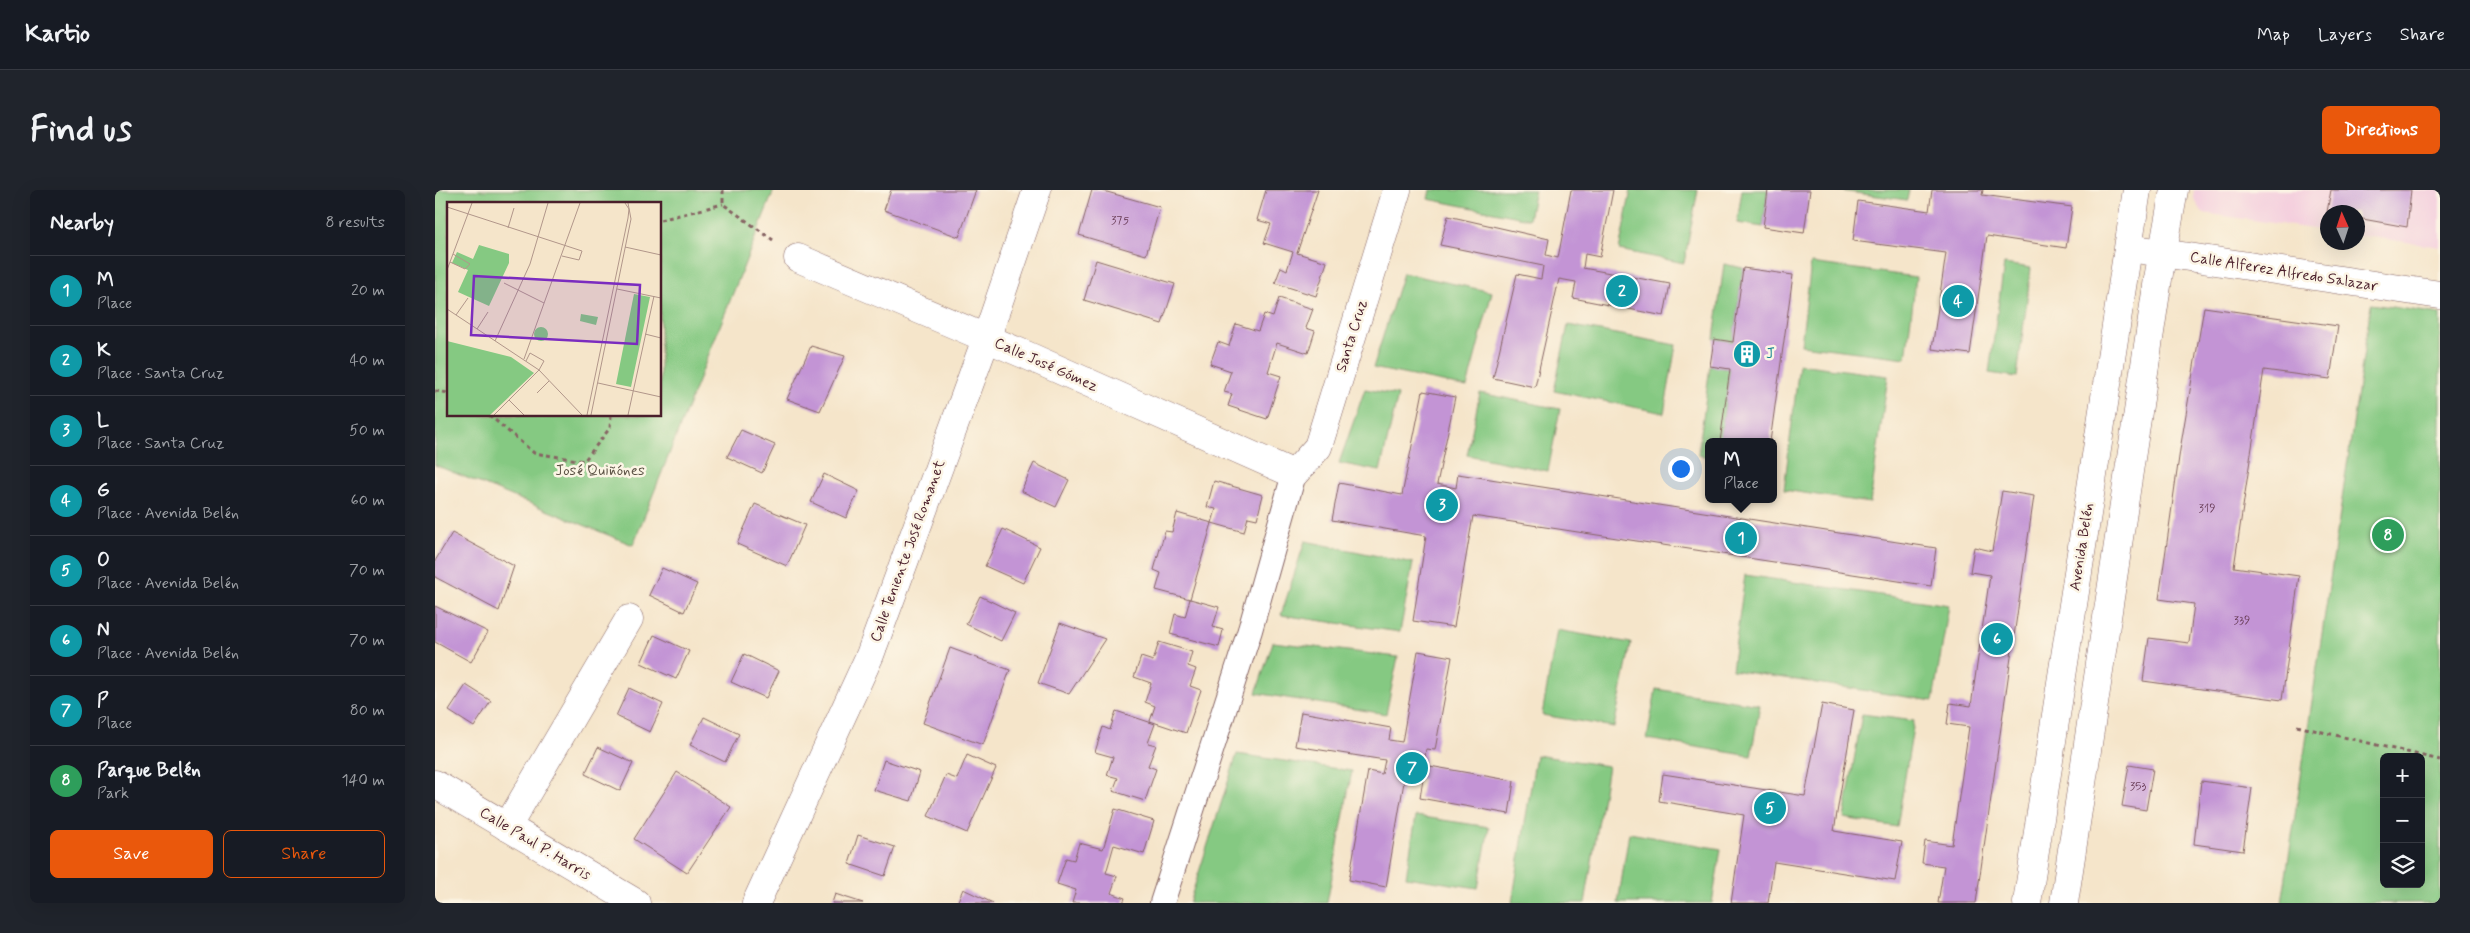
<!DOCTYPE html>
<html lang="en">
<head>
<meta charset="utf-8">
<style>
  :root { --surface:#171b24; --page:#20242c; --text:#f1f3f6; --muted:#9ea1a6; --line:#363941; --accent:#ea580c }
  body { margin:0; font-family:Mynerve,sans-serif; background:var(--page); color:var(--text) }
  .controls { position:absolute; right:15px; bottom:15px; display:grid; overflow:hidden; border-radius:8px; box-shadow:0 5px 20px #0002 }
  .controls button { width:45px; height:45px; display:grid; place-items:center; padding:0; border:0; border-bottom:1px solid var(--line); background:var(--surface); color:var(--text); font:25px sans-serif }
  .compass { position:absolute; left:1885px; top:15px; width:45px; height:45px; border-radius:50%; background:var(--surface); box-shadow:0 5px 20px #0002; rotate:357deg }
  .you { position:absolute; left:1245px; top:278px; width:18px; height:18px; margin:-12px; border:4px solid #fff; border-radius:50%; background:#1a73e8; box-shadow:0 0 0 8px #1a73e833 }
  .badge { display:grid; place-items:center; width:32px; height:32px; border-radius:50%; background:var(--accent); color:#fff; font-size:16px; font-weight:700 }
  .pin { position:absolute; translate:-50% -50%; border:2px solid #fff; box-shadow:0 1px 5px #0006 }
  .popup { position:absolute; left:1270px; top:248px; width:72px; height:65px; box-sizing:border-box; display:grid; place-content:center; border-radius:8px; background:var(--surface); filter:drop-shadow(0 1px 4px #0005); font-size:16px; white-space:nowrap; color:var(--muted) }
  .popup b { font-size:19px; color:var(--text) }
  .popup::after { content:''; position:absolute; left:50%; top:100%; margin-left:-10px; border:10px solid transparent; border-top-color:var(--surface) }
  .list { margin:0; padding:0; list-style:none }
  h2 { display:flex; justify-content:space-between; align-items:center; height:65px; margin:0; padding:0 20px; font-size:21px }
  h2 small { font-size:16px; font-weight:400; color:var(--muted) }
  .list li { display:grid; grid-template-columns:32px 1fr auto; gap:15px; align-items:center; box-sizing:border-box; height:70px; padding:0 20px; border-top:1px solid var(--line) }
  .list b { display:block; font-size:19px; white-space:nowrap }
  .list p { margin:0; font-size:16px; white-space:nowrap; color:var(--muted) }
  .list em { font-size:16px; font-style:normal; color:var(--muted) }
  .actions { display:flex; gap:10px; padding:15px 20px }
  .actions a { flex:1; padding:11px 0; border:1px solid var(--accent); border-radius:8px; text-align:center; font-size:18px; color:var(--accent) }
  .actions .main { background:var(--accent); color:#fff }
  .icon { flex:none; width:28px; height:28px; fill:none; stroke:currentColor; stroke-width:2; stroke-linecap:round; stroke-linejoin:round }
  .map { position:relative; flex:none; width:2005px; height:713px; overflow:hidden; border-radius:8px }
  header { display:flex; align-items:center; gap:30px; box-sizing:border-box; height:70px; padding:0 25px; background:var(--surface); border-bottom:1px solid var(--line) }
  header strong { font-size:24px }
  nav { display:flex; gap:28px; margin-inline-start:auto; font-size:18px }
  .intro { display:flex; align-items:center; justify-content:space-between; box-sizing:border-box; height:120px; padding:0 30px }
  h1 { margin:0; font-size:35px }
  .button { padding:12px 22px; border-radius:8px; background:var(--accent); color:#fff; font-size:18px; font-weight:700 }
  main { display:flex; gap:30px; padding:0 30px }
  aside { flex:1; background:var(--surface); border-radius:8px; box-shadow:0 5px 20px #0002 }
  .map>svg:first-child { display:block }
</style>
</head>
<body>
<header>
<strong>Kartio</strong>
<nav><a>Map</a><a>Layers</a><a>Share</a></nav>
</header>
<div class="intro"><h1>Find us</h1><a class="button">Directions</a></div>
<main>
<aside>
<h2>Nearby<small>8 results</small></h2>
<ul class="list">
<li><span class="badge" style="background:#0f9aa8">1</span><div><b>M</b><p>Place</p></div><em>20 m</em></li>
<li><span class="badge" style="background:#0f9aa8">2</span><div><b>K</b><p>Place · Santa Cruz</p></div><em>40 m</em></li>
<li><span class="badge" style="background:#0f9aa8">3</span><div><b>L</b><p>Place · Santa Cruz</p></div><em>50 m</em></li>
<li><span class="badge" style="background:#0f9aa8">4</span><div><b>G</b><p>Place · Avenida Belén</p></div><em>60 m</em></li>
<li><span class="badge" style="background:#0f9aa8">5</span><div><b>O</b><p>Place · Avenida Belén</p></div><em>70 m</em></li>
<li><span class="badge" style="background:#0f9aa8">6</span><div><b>N</b><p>Place · Avenida Belén</p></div><em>70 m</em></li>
<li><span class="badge" style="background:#0f9aa8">7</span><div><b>P</b><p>Place</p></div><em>80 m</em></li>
<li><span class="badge" style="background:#2e9e5b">8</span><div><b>Parque Belén</b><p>Park</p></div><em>140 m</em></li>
</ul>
<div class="actions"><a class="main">Save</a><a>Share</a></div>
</aside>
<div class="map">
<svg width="2005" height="713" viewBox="0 0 2005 713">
  <rect width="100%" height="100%" fill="#fcf5e5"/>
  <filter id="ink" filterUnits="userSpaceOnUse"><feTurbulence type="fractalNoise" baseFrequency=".02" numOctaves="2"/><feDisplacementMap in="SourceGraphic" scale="10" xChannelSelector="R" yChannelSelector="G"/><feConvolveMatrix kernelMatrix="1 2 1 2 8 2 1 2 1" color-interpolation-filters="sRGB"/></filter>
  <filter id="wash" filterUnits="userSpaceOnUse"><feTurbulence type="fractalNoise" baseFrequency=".0096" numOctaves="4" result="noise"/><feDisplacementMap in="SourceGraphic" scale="20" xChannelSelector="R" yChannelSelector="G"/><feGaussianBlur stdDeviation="1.12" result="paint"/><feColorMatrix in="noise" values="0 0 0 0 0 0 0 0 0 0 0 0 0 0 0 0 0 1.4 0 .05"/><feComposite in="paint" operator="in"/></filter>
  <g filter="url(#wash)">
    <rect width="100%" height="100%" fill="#f5e5ca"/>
    <path fill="#f4cfde" d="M 1759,0 L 2005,0 L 2005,57 L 1923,45 L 1922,22 L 1892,22 L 1892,41 L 1768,23 L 1758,7 Z"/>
    <g fill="#85c982" stroke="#687456" fill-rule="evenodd">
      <path d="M 0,0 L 339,0 L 198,355 L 0,275 ZM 14,14 L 225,14 L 225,225 L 14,225 Z"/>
      <path d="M 995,0 L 1100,0 L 1094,29 L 993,9 Z"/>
      <path d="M 1196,0 L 1263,0 L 1249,73 L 1184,60 Z"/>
      <path d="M 1307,0 L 1333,0 L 1328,37 L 1302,33 Z"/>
      <path d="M 1398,0 L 1474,0 L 1472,10 Z"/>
      <path d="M 1376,73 L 1481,87 L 1471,168 L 1366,155 Z"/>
      <path d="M 1289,74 L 1308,78 L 1298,152 L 1279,149 Z"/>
      <path d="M 1569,74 L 1596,78 L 1582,187 L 1554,183 Z"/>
      <path d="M 968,83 L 1057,102 L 1032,197 L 938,178 Z"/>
      <path d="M 1936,114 L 2005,124 L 2005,713 L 1847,713 ZM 1949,567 L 1986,567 L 1986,694 L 1949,694 Z"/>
      <path d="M 1133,135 L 1241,155 L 1229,223 L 1119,201 Z"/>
      <path d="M 1364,174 L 1453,186 L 1435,313 L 1349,300 Z"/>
      <path d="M 1275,176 L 1295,179 L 1285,252 L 1274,252 L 1273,267 L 1263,265 Z"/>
      <path d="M 930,199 L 963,205 L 945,281 L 904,273 Z"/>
      <path d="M 1045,203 L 1125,219 L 1113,281 L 1032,265 Z"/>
      <path d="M 870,351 L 978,373 L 965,442 L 846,425 Z"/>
      <path d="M 1310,385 L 1514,415 L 1498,511 L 1297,480 Z"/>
      <path d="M 1122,440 L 1196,453 L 1179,537 L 1107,525 Z"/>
      <path d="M 838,452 L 963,467 L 951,524 L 821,503 Z"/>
      <path d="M 1221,499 L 1325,515 L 1316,566 L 1212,549 Z"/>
      <path d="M 1427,524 L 1479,531 L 1462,637 L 1409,628 Z"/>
      <path d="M 802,564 L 917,581 L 892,713 L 754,713 Z"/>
      <path d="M 1101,565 L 1173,576 L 1150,713 L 1077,713 Z"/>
      <path d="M 981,626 L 1054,637 L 1043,698 L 971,687 Z"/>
      <path d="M 1194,643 L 1286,659 L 1277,713 L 1183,713 Z"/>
    </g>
    <g id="blocks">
      <g fill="#c394d5">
        <path d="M 456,0 L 541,0 L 524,47 L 449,20 Z"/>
        <path d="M 657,0 L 665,0 L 725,17 L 711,65 L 644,45 Z"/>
        <path d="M 831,0 L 883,0 L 862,63 L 892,72 L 881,106 L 840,93 L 846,77 L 852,80 L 858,62 L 829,53 L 836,34 L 822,30 Z"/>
        <path d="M 1136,0 L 1178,0 L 1165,67 L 1150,64 L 1148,78 L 1235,94 L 1229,126 L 1138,108 L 1141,92 L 1124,89 L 1100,197 L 1058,188 L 1082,84 L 1106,89 L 1108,76 L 1005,55 L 1013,26 L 1114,49 L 1111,65 L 1123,68 Z"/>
        <path d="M 1333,0 L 1375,0 L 1369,43 L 1328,37 Z"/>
        <path d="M 1497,0 L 1548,0 L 1547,5 L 1637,17 L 1631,58 L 1552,46 L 1535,164 L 1497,159 L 1511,63 L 1418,51 L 1423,11 L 1494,21 Z"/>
        <path d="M 1896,0 L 1976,0 L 1972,37 L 1922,28 L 1922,22 L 1892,22 Z"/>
        <path d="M 661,70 L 740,94 L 727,134 L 649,110 Z"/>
        <path d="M 1308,78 L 1358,85 L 1335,252 L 1285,252 L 1295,179 L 1275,176 L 1279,149 L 1298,152 Z"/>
        <path d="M 844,108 L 878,119 L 871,138 L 880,141 L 873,163 L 842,153 L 833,182 L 846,186 L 832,229 L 793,216 L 797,204 L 789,202 L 796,181 L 775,174 L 783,152 L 794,156 L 801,134 L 823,141 L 829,124 L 838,127 Z"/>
        <path d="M 1769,117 L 1903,136 L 1895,189 L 1829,180 L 1815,270 L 1799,377 L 1864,386 L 1847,510 L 1708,491 L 1714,448 L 1754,453 L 1759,414 L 1724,409 L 1745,260 Z"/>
        <path d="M 376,156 L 410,166 L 385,221 L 352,209 Z"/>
        <path d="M 988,201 L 1020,207 L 1002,294 L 1021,298 L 1023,284 L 1501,358 L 1496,396 L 1038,326 L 1019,437 L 978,431 L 991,346 L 897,330 L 904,293 L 967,305 Z"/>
        <path d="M 306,240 L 340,255 L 327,283 L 292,267 Z"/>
        <path d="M 599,273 L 634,290 L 621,317 L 586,301 Z"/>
        <path d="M 389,284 L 424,301 L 411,328 L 376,312 Z"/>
        <path d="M 779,291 L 828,305 L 822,329 L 813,327 L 809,342 L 777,333 L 781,319 L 772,317 Z"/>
        <path d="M 1567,301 L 1599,306 L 1541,713 L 1503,713 L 1509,676 L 1487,673 L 1490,651 L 1517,655 L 1534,537 L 1512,534 L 1515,513 L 1536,516 L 1555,385 L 1535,382 L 1539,357 L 1557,361 Z"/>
        <path d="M 320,314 L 370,335 L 352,376 L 302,354 Z"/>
        <path d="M 742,323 L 777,333 L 755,409 L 721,400 L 726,383 L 719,380 L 730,341 L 737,342 Z"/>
        <path d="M 568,339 L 605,357 L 588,393 L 550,376 Z"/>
        <path d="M 17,343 L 79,376 L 64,421 L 0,387 L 0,371 Z"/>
        <path d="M 227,378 L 262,394 L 249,422 L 214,405 Z"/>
        <path d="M 545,406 L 580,423 L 566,451 L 531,434 Z"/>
        <path d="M 755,409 L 784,417 L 778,437 L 788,440 L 784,457 L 735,444 L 740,424 L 750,427 Z"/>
        <path d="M 0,416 L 53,442 L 36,472 L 0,452 Z"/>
        <path d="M 625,433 L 670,449 L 634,504 L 603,493 Z"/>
        <path d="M 219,445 L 254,461 L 241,489 L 206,473 Z"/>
        <path d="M 724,452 L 757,462 L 753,476 L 761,479 L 755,496 L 766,500 L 751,543 L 715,531 L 720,516 L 710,512 L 716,493 L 699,487 L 706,467 L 718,471 Z"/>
        <path d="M 515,458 L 575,480 L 548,555 L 488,533 Z"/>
        <path d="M 983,461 L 1017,467 L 1000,560 L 991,559 L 989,575 L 1079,591 L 1074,624 L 985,608 L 988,589 L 970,586 L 951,697 L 914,690 L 933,581 L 947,584 L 950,570 L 860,556 L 866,522 L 956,538 L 954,550 L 967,552 Z"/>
        <path d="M 309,464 L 344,481 L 331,508 L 296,492 Z"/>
        <path d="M 31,495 L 56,511 L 39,537 L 14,521 Z"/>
        <path d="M 194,498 L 228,514 L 215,542 L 181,526 Z"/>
        <path d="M 1387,514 L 1419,520 L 1399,641 L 1467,652 L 1460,691 L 1339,672 L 1333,713 L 1296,713 L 1309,625 L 1224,611 L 1228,584 L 1370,606 Z"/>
        <path d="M 681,521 L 720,534 L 713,553 L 721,555 L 713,576 L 721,579 L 710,611 L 678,601 L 683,588 L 672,585 L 678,567 L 660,562 L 668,537 L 675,540 Z"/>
        <path d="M 269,527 L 304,544 L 290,572 L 255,555 Z"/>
        <path d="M 163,557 L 198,573 L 185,601 L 150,584 Z"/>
        <path d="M 532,565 L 561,578 L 532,643 L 493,626 L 511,585 L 522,589 Z"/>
        <path d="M 449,570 L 485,582 L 476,611 L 439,600 Z"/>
        <path d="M 1694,575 L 1718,579 L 1711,620 L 1687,616 Z"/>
        <path d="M 242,582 L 296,617 L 252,683 L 199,649 Z"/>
        <path d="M 1766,591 L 1817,598 L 1808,661 L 1759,654 Z"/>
        <path d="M 680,619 L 719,631 L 709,664 L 679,655 L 671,683 L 682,686 L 676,703 L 690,708 L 688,713 L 637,713 L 641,700 L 622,694 L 631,668 L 639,670 L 644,653 L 668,659 Z"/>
        <path d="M 423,645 L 460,657 L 450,686 L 414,674 Z"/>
        <path d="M 528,699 L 558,713 L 522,713 Z"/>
        <path d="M 400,704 L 428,713 L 397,713 Z"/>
      </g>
    </g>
  </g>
  <g filter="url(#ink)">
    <use href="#blocks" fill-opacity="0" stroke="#866463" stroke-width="1"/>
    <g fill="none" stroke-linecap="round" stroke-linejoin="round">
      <defs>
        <path id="pedestrian" d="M 727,713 L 815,440 L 859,284"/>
        <g id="minor">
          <path d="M 1694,58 L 2005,105"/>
          <path d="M 363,68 L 591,165 L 859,284 L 883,257 L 962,0"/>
          <path d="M 72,637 L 194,429"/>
          <path d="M 321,713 L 435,465 L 551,149 L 602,0"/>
        </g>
        <g id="tertiary">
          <path d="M 0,594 L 201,713"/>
          <path d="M 1592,713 L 1702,0"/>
          <path d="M 1629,713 L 1723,89 L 1739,0"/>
        </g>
      </defs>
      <use href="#pedestrian" stroke="#866463" stroke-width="26"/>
      <use href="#minor" stroke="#866463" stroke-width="29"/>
      <use href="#tertiary" stroke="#866463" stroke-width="29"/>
      <g stroke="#866463" stroke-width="3" stroke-dasharray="4 4" stroke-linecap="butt">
        <path d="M 288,0 L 288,14 L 338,50"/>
        <path d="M 225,30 L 288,14"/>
        <path d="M 0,201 L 14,203"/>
        <path d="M 54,225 L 99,263 L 149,271 L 175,238 L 176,225"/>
        <path d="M 1862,536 L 2005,570"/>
      </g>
      <use href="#pedestrian" stroke="#fff" stroke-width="24"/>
      <use href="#minor" stroke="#fff" stroke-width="28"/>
      <use href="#tertiary" stroke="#fff" stroke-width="28"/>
    </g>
  </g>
  <defs>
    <symbol id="building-disc" viewBox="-11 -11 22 22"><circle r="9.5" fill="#0f9aa8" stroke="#fcf5e5"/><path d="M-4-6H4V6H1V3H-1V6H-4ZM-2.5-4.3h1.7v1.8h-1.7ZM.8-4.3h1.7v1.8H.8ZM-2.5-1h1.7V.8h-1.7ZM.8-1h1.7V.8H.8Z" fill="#fff"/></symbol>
  </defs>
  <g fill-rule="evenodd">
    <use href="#building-disc" x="1296" y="148" width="32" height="32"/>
  </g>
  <g text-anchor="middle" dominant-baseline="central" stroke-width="5" stroke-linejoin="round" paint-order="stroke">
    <g font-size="12" fill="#683c56">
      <text x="685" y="31">375</text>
      <text x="1772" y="319">319</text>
      <text x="1807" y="431">339</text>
      <text x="1703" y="597">353</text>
    </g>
    <g font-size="15" fill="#4a1f2b" stroke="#fcf5e5">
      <text transform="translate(1849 82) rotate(9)">Calle Alferez Alfredo Salazar</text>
      <text transform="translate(917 146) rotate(-73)">Santa Cruz</text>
      <text transform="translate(611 175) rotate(24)">Calle José Gómez</text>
      <text transform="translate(1647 357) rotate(-81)">Avenida Belén</text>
      <text transform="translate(473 361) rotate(-70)">Calle Teniente José Romanet</text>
      <text transform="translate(100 654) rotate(31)">Calle Paul P. Harris</text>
    </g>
    <g font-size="15" fill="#0d838f" stroke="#fcf5e5" text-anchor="start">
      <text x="1331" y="164">J</text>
    </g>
    <g font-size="15" fill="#5c5245" stroke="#fcf5e5">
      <text x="165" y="281">José Quiñónes</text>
    </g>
  </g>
  <g transform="translate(12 12)">
    <rect width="214" height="214" fill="#f5e5ca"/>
    <path d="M 32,43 L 62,52 L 62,61 L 42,104 L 11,90 L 21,68 L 5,61 L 10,50 L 26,57 ZM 187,92 L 203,95 L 184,185 L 169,182 ZM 134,112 L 151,115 L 149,123 L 133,119 ZM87 132a7 7 0 1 1 14 0a7 7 0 1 1-14 0ZM 0,139 L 64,155 L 87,171 L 43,213 L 0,213 Z" fill="#85c982"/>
    <path fill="none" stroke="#b1968a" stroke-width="1" d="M 0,5 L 135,49 L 132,58 L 115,54M 61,26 L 67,6M 178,45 L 214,53M 3,60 L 18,67 L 23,62 L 6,52M 0,68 L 25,1M 57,81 L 97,101M 170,87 L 214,96M 0,107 L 92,168 L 135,213M 9,113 L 21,96M 30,127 L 41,110M 198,132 L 214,136M 48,139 L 83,62 L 101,1M 77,157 L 133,1M 151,181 L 214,195M 90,191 L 102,179M 62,198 L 77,213M 47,213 L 92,168 L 97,159 L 83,151 L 79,159M 140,213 L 181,16 L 182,7 L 178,1M 144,213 L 184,17 L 181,1M 181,213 L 207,94"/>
    <path fill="#7b2cbf" fill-opacity="0.15" stroke="#7b2cbf" stroke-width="2.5" d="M 27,74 L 193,83 L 190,142 L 24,133 Z"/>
    <rect width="214" height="214" fill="none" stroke="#4a1f2b" stroke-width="2.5"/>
  </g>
</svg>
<div class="controls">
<button>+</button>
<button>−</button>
<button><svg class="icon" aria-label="layers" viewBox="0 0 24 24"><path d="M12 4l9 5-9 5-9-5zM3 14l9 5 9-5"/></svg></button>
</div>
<svg class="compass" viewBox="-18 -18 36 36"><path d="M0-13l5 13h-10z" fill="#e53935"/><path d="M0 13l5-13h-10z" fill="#9ea1a6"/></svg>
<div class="you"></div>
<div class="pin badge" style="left:1306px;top:348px;background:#0f9aa8">1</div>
<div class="popup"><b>M</b>Place</div>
<div class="pin badge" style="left:1187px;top:101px;background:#0f9aa8">2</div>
<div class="pin badge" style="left:1007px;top:315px;background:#0f9aa8">3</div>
<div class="pin badge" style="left:1523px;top:111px;background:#0f9aa8">4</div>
<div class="pin badge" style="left:1335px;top:618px;background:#0f9aa8">5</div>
<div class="pin badge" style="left:1562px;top:449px;background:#0f9aa8">6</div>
<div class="pin badge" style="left:977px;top:578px;background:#0f9aa8">7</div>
<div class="pin badge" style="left:1953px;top:345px;background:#2e9e5b">8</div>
</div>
</main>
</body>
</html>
